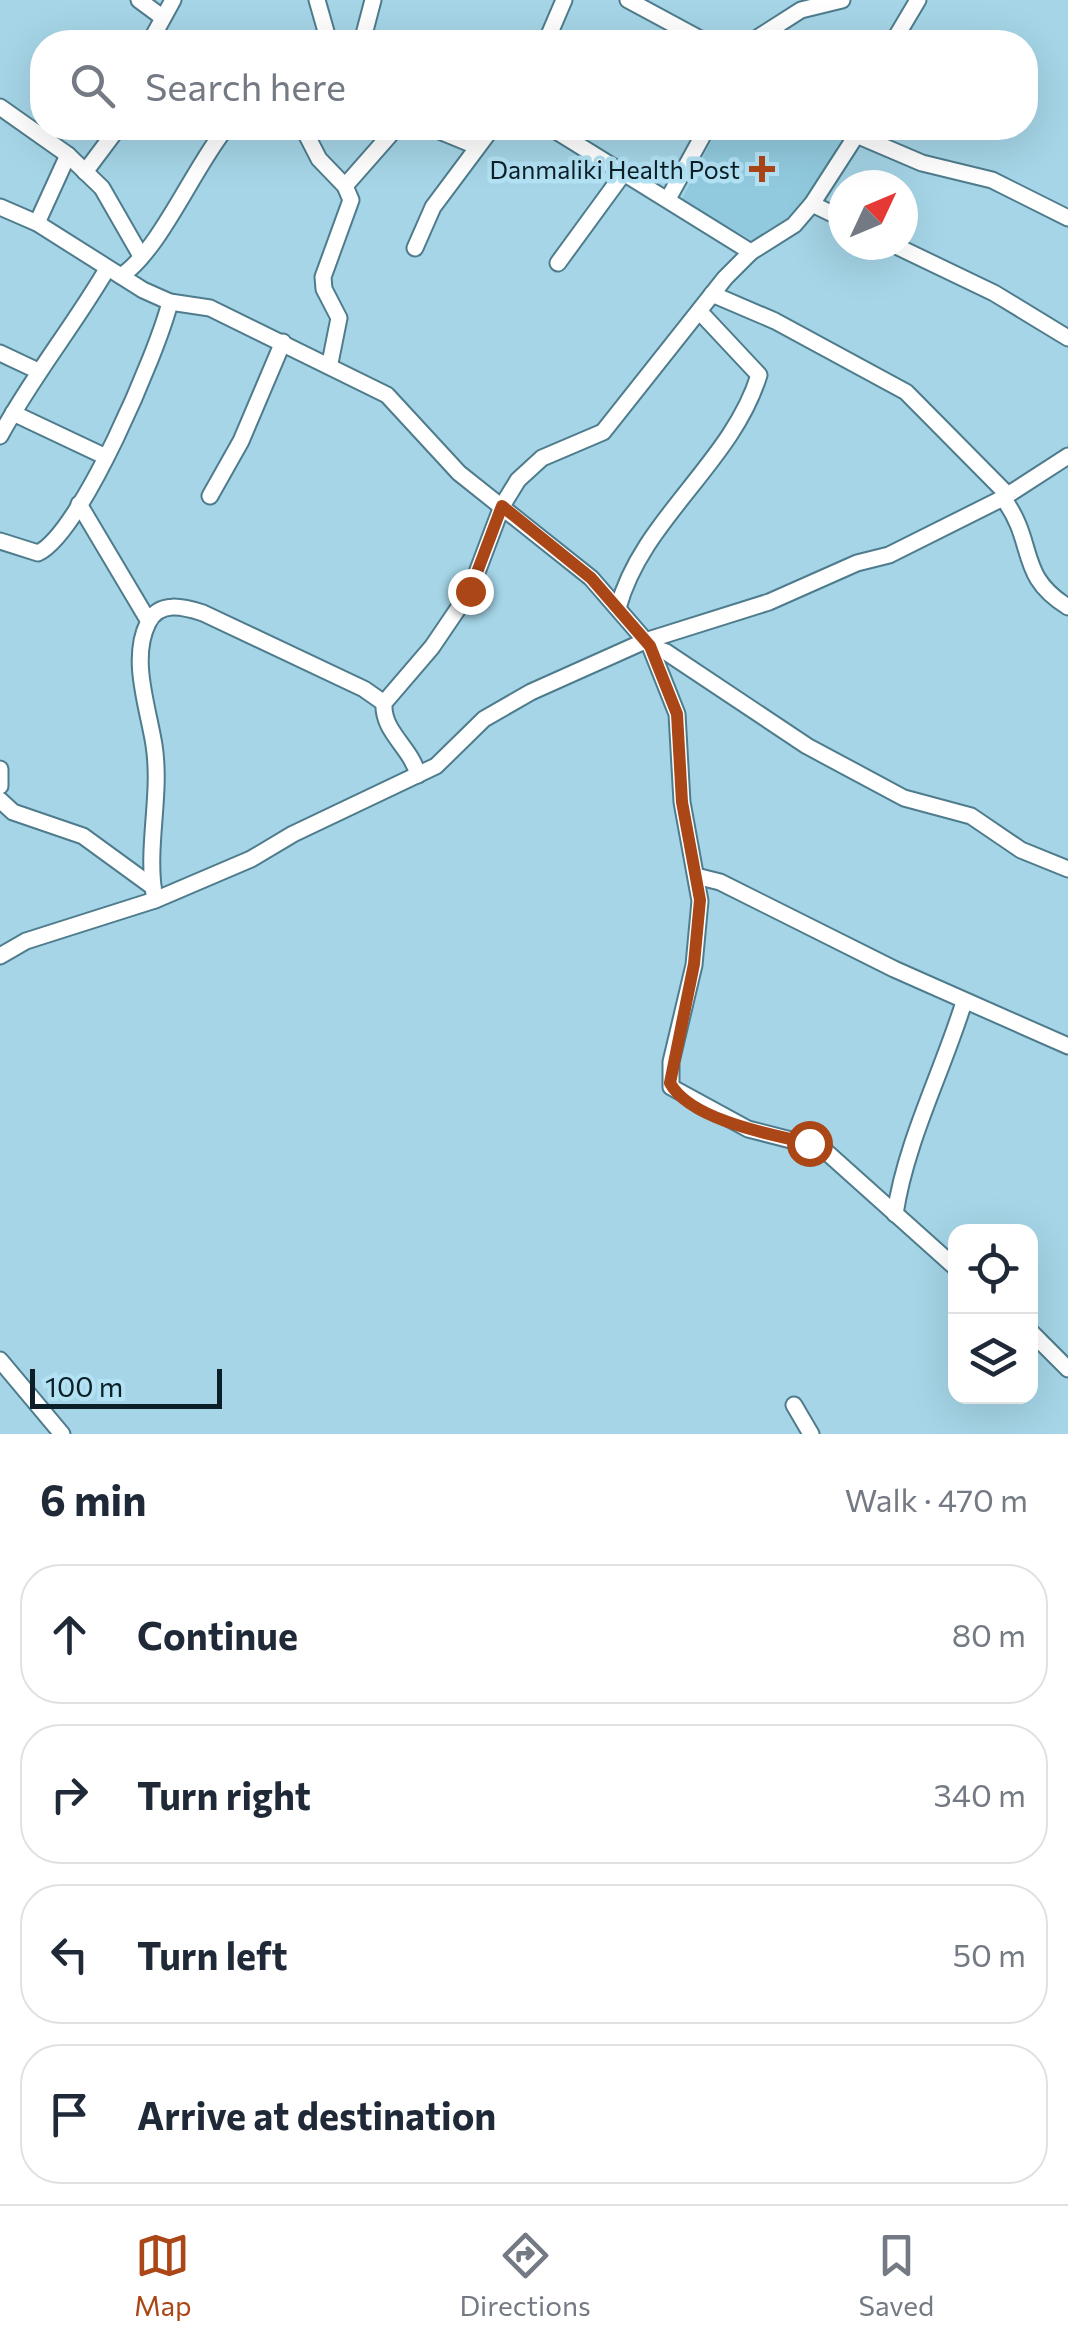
<!DOCTYPE html>
<html lang="en">
<head>
<meta charset="utf-8">
<style>
  :root { --surface:#fff; --page:#f2f2f3; --text:#1f2937; --muted:#747a83; --line:#e0e1e3; --accent:#ab4617 }
  body { margin:0; font-family:Commissioner,sans-serif; background:var(--page); color:var(--text) }
  .controls { position:absolute; right:30px; bottom:30px; display:grid; overflow:hidden; border-radius:20px; box-shadow:0 10px 40px #0002 }
  .controls button { width:90px; height:90px; display:grid; place-items:center; padding:0; border:0; border-bottom:2px solid var(--line); background:var(--surface); color:var(--text); font:50px sans-serif }
  .compass { position:absolute; left:828px; top:170px; width:90px; height:90px; border-radius:50%; background:var(--surface); box-shadow:0 10px 40px #0002; rotate:46deg }
  .scale { position:absolute; left:30px; bottom:25px; width:192px; box-sizing:border-box; padding-left:10px; border:5px solid #0c1f26; border-top:0; font-size:28px; line-height:35px; white-space:nowrap; color:#0c1f26; -webkit-text-stroke:8px #b2e2f4; paint-order:stroke }
  .stop { position:absolute; width:30px; height:30px; margin:-22px; border:8px solid #ab4617; border-radius:50%; background:#fff }
  .stop.end { background:#ab4617; border-color:#fff; box-shadow:0 2px 10px #0008 }
  .list { margin:0; padding:0; list-style:none }
  h2 { display:flex; justify-content:space-between; align-items:center; height:130px; margin:0; padding:0 40px; font-size:42px }
  h2 small { font-size:32px; font-weight:400; color:var(--muted) }
  .list li { display:grid; grid-template-columns:65px 1fr auto; gap:30px; align-items:center; box-sizing:border-box; height:140px; margin:0 20px 20px; padding:0 20px; border:2px solid var(--line); border-radius:40px }
  .list b { display:block; font-size:38px; white-space:nowrap }
  .list em { font-size:32px; font-style:normal; color:var(--muted) }
  .icon { flex:none; width:55px; height:55px; fill:none; stroke:currentColor; stroke-width:2; stroke-linecap:round; stroke-linejoin:round }
  .map { position:relative; flex:none; width:1068px; height:1434px; overflow:hidden }
  .search { position:absolute; background:var(--surface); box-shadow:0 10px 40px #0002; left:30px; right:30px; top:30px; height:110px; display:flex; align-items:center; gap:25px; box-sizing:border-box; padding:0 35px; border-radius:40px; color:var(--muted); font-size:38px }
  .sheet { height:770px; background:var(--surface) }
  nav { display:flex; justify-content:space-around; align-items:center; box-sizing:border-box; height:140px; border-top:2px solid var(--line); background:var(--surface); font-size:28px; color:var(--muted) }
  nav a { display:grid; justify-items:center; gap:5px }
  nav .on { color:var(--accent) }
  .map>svg:first-child { display:block }
</style>
</head>
<body>
<div class="map">
<svg width="1068" height="1434" viewBox="0 0 1068 1434">
  <rect width="100%" height="100%" fill="#a5d5e7"/>
  <path fill="#91cade" d="M 718,128 L 834,128 L 849,137 L 768,249 L 681,201 Z"/>
  <g fill="none" stroke-linecap="round" stroke-linejoin="round">
    <defs>
      <g id="street">
        <path d="M 139,0 L 162,17"/>
        <path d="M 317,0 L 329,42"/>
        <path d="M 628,0 L 706,42"/>
        <path d="M 150,42 L 173,0"/>
        <path d="M 362,42 L 373,0"/>
        <path d="M 546,42 L 564,0"/>
        <path d="M 751,42 L 801,10 L 842,0"/>
        <path d="M 893,42 L 918,0"/>
        <path d="M 0,107 L 68,155 L 102,188 L 141,256"/>
        <path d="M 303,128 L 319,159 L 345,186 L 351,200 L 323,277 L 324,289 L 339,318 L 330,363"/>
        <path d="M 432,128 L 476,146"/>
        <path d="M 551,128 L 751,252"/>
        <path d="M 840,128 L 922,163 L 992,180 L 1068,218"/>
        <path d="M 85,172 L 118,128"/>
        <path d="M 345,186 L 396,128"/>
        <path d="M 668,199 L 707,128"/>
        <path d="M 812,204 L 843,219"/>
        <path d="M 0,207 L 37,223 L 143,290 L 170,302 L 210,308 L 387,395 L 459,473 L 591,578 L 650,646 L 677,714 L 682,802 L 700,901 L 694,965 L 671,1062 L 671,1087 L 748,1129 L 822,1148 L 956,1268"/>
        <path d="M 37,223 L 68,155"/>
        <path d="M 894,245 L 994,293 L 1068,338"/>
        <path d="M 415,248 L 433,207 L 492,128"/>
        <path d="M 558,263 L 623,174"/>
        <path d="M 121,276 C 160,250 194,167 226,128"/>
        <path d="M 712,294 L 775,321 L 906,392 L 1007,494"/>
        <path d="M 0,353 L 36,370"/>
        <path d="M 13,413 L 104,456"/>
        <path d="M 0,436 C 32,377 73,327 107,269"/>
        <path d="M 210,496 L 241,441 L 283,342"/>
        <path d="M 1003,498 C 1037,544 1016,575 1068,607"/>
        <path d="M 79,504 L 148,620"/>
        <path d="M 0,541 L 38,553 C 81,533 158,351 170,302"/>
        <path d="M 618,608 C 642,519 732,463 759,375 L 700,312"/>
        <path d="M 650,646 L 666,652 L 807,746 L 904,798 L 971,816 L 1021,850 L 1068,869"/>
        <path d="M 0,769 L 0,786"/>
        <path d="M 418,775 C 411,747 382,732 384,703 L 432,647 L 470,591 L 502,506 L 518,480 L 542,458 L 603,432 L 725,278 L 751,252 L 794,225 L 812,204 L 861,128"/>
        <path d="M 0,800 L 13,812 L 83,836 L 153,887"/>
        <path d="M 696,876 L 720,882 L 894,969 L 1068,1046"/>
        <path d="M 155,900 C 145,848 162,797 154,745 C 148,707 130,659 148,623 C 159,600 184,607 203,613 L 364,689 L 384,703"/>
        <path d="M 0,956 L 26,941 L 155,900 L 251,859 L 293,834 L 436,766 L 484,719 L 531,692 L 645,641 L 769,602 L 857,563 L 889,555 L 1003,498 L 1068,456"/>
        <path d="M 895,1214 C 906,1141 942,1073 964,1002"/>
        <path d="M 1030,1331 L 1068,1369"/>
        <path d="M 0,1360 L 62,1434"/>
        <path d="M 794,1405 L 811,1434"/>
      </g>
    </defs>
    <use href="#street" stroke="#4f7c8c" stroke-width="19"/>
    <use href="#street" stroke="#fff" stroke-width="15"/>
  </g>
  <g fill="none" stroke-linecap="round" stroke-linejoin="round">
    <path stroke="#ab4617" stroke-width="12" d="M 470,591 L 502,506 L 591,578 L 650,646 L 677,714 L 682,802 L 700,900 L 694,964 L 670,1083 C 690,1120 772,1135 809,1143"/>
  </g>
  <path fill="#ab4617" stroke="#b2e2f4" stroke-width="4" d="M757 154h10v10h10v10h-10v10h-10v-10h-10v-10h10z"/>
  <g text-anchor="middle" dominant-baseline="central" stroke-width="9" stroke-linejoin="round" paint-order="stroke">
    <g font-size="25" fill="#0c1f26" stroke="#b2e2f4" text-anchor="end">
      <text x="740" y="169">Danmaliki Health Post</text>
    </g>
  </g>
</svg>
<div class="controls">
<button><svg class="icon" aria-label="locate" viewBox="0 0 24 24"><circle cx="12" cy="12" r="6"/><path d="M12 2v4M12 18v4M2 12h4M18 12h4"/></svg></button>
<button><svg class="icon" aria-label="layers" viewBox="0 0 24 24"><path d="M12 4l9 5-9 5-9-5zM3 14l9 5 9-5"/></svg></button>
</div>
<svg class="compass" viewBox="-18 -18 36 36"><path d="M0-13l5 13h-10z" fill="#e53935"/><path d="M0 13l5-13h-10z" fill="#747a83"/></svg>
<div class="scale">100 m</div>
<div class="stop" style="left:809px;top:1143px"></div>
<div class="stop end" style="left:470px;top:591px"></div>
<div class="search"><svg class="icon" aria-label="search" viewBox="0 0 24 24"><circle cx="10" cy="10" r="6"/><path d="M15 15l6 6"/></svg>Search here</div>
</div>
<section class="sheet">
<h2>6 min<small>Walk · 470 m</small></h2>
<ul class="list">
<li><svg class="icon" aria-label="ahead" viewBox="0 0 24 24"><path d="M12 20V5M6 11l6-6 6 6"/></svg><div><b>Continue</b></div><em>80 m</em></li>
<li><svg class="icon" aria-label="right" viewBox="0 0 24 24"><path d="M7 20v-9h11M14 6l5 5-5 5"/></svg><div><b>Turn right</b></div><em>340 m</em></li>
<li><svg class="icon" aria-label="left" viewBox="0 0 24 24"><path d="M17 20v-9H6M10 6l-5 5 5 5"/></svg><div><b>Turn left</b></div><em>50 m</em></li>
<li><svg class="icon" aria-label="arrive" viewBox="0 0 24 24"><path d="M6 21V4h12l-3 4 3 4H6"/></svg><div><b>Arrive at destination</b></div></li>
</ul>
</section>
<nav>
<a class="on"><svg class="icon" aria-label="map" viewBox="0 0 24 24"><path d="M3 6l6-2 6 2 6-2v14l-6 2-6-2-6 2zM9 4v14M15 6v14"/></svg>Map</a>
<a><svg class="icon" aria-label="directions" viewBox="0 0 24 24"><path d="M12 3l9 9-9 9-9-9zM9 14v-3h6M13 9l2 2-2 2"/></svg>Directions</a>
<a><svg class="icon" aria-label="saved" viewBox="0 0 24 24"><path d="M7 4h10v16l-5-4-5 4z"/></svg>Saved</a>
</nav>
</body>
</html>
